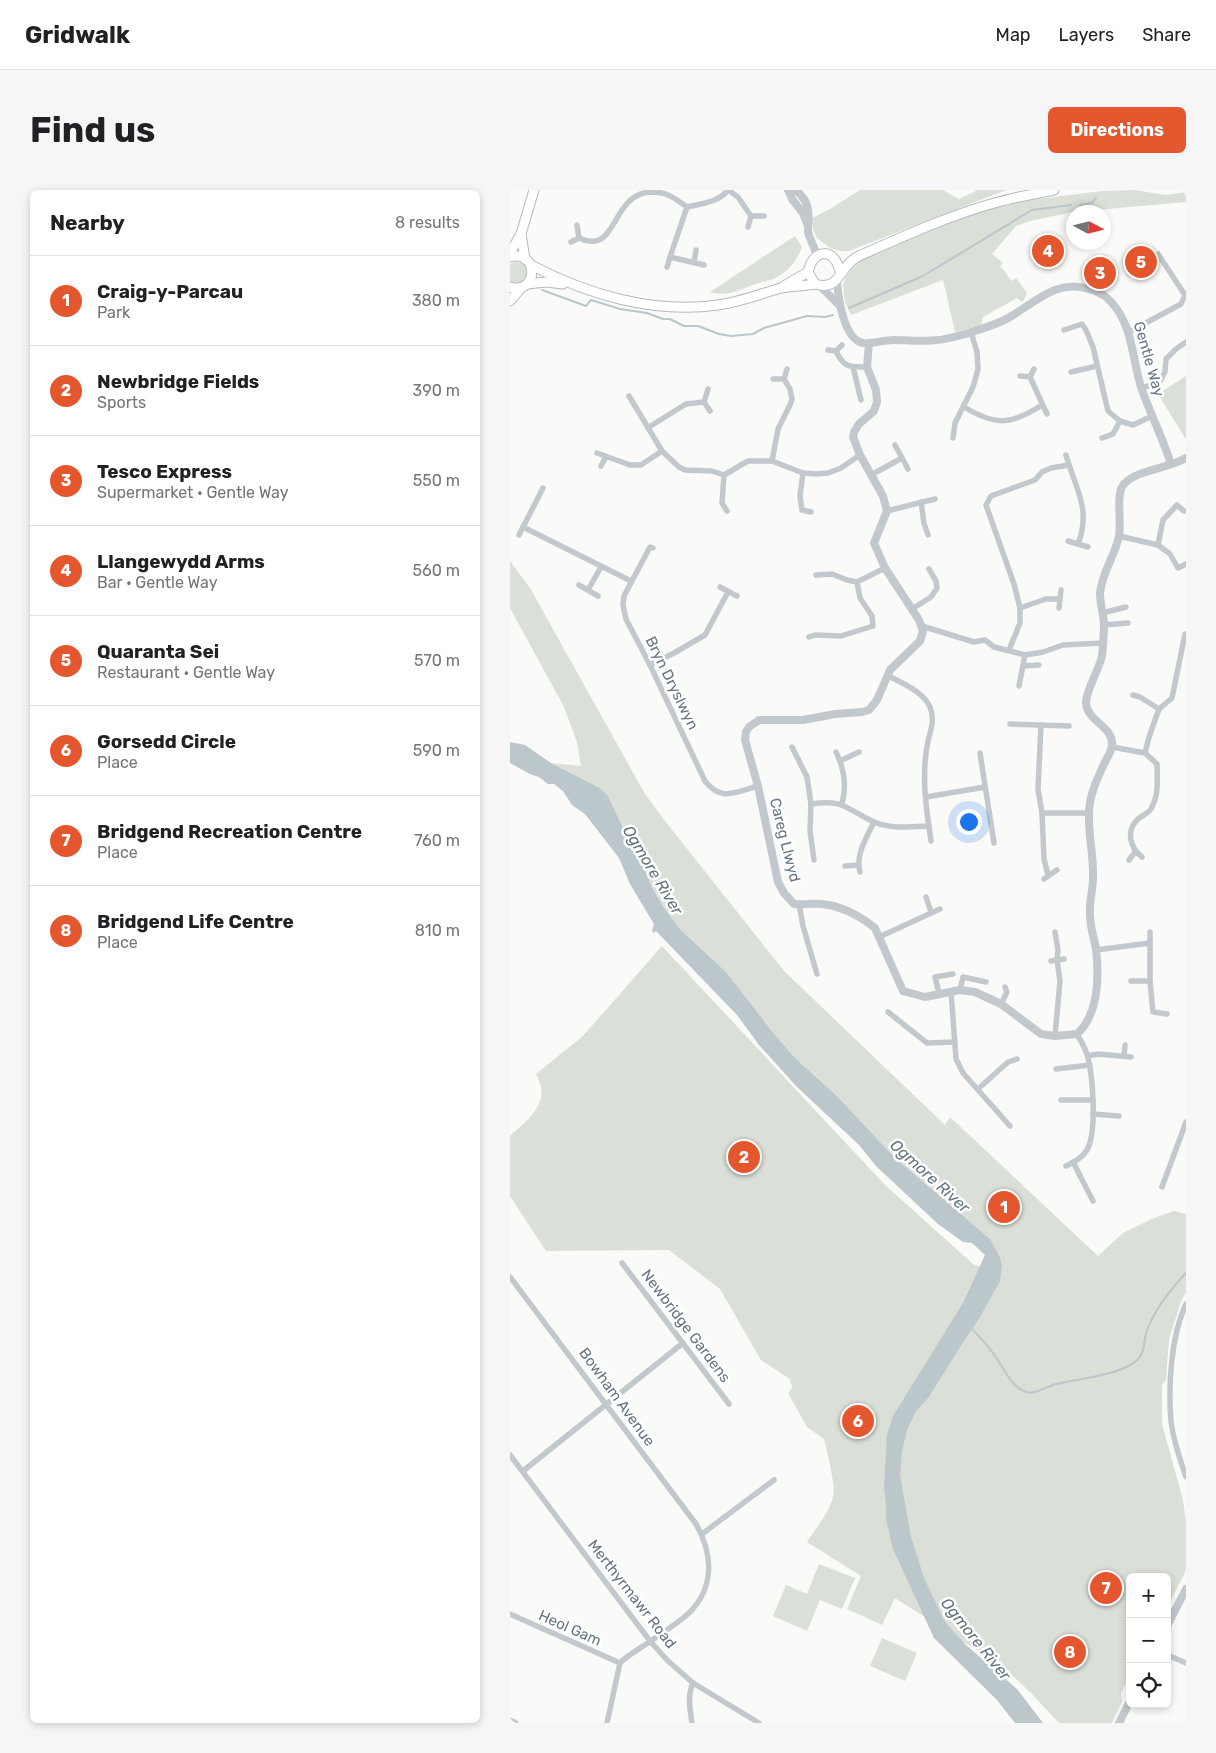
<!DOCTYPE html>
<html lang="en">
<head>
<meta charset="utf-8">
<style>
  :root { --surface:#fff; --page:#f6f6f6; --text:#202124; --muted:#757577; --line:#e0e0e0; --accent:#e4572e }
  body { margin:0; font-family:Rubik,sans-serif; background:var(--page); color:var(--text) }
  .controls { position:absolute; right:15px; bottom:15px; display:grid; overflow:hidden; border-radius:8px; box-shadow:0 2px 8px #0003 }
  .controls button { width:45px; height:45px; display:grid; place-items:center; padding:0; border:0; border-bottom:1px solid var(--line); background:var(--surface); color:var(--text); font:25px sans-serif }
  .compass { position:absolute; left:556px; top:15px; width:45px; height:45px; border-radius:50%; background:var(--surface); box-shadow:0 2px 8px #0003; rotate:97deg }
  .you { position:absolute; left:458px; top:631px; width:18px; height:18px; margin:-12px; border:4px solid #fff; border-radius:50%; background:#1a73e8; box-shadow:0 0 0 8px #1a73e833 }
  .badge { display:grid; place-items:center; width:32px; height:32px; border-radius:50%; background:var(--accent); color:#fff; font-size:16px; font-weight:700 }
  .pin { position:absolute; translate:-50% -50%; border:2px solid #fff; box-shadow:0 1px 5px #0006 }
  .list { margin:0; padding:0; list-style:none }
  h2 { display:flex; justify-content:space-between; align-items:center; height:65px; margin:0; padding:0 20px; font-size:21px }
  h2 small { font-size:16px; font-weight:400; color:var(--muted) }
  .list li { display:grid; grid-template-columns:32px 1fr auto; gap:15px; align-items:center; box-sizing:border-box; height:90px; padding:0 20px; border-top:1px solid var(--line) }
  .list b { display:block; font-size:19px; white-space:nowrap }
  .list p { margin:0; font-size:16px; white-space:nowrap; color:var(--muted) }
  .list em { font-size:16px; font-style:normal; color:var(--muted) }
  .icon { flex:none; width:28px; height:28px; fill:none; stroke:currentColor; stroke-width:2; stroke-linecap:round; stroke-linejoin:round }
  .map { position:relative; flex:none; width:676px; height:1533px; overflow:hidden; border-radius:8px }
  header { display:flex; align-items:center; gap:30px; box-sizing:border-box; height:70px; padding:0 25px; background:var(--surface); border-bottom:1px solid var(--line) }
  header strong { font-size:24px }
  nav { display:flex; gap:28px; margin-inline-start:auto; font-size:18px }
  .intro { display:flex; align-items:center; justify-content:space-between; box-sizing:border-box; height:120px; padding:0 30px }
  h1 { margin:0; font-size:35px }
  .button { padding:12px 22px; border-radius:8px; background:var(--accent); color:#fff; font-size:18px; font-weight:700 }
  main { display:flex; gap:30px; padding:0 30px }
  aside { flex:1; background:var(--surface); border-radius:8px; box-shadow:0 2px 8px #0003 }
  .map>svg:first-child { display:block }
</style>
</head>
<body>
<header>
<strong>Gridwalk</strong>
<nav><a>Map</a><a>Layers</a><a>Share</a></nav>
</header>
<div class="intro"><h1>Find us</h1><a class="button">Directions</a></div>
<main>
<aside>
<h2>Nearby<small>8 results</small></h2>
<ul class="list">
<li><span class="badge">1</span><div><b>Craig-y-Parcau</b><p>Park</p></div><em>380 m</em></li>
<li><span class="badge">2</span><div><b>Newbridge Fields</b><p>Sports</p></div><em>390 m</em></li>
<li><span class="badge">3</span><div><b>Tesco Express</b><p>Supermarket · Gentle Way</p></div><em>550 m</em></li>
<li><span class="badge">4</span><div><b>Llangewydd Arms</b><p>Bar · Gentle Way</p></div><em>560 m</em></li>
<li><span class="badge">5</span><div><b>Quaranta Sei</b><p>Restaurant · Gentle Way</p></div><em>570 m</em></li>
<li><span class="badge">6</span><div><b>Gorsedd Circle</b><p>Place</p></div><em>590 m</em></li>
<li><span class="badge">7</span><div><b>Bridgend Recreation Centre</b><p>Place</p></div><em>760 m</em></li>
<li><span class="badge">8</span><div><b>Bridgend Life Centre</b><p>Place</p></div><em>810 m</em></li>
</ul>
</aside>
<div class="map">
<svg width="676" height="1533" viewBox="0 0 676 1533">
  <rect width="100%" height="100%" fill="#fafaf8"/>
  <g fill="#dadfd7">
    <path d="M 350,0 L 433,0 L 449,9 L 468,0 L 496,0 L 339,61 L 330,61 L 320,58 L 307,48 L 303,39 L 302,28 L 320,19 Z"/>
    <path d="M 625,0 L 655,5 L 676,2 L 676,12 L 563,22 L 520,31 L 506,36 L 482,64 L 493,73 L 490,76 L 502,91 L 506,88 L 517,103 L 515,108 L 512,112 L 507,108 L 473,127 L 471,135 L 445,142 L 433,90 L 341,125 L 335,112 L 333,95 L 336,87 L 343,78 L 356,67 L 428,36 L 489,15 L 512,11 L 592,1 Z"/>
    <path d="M 285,46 L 292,57 C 288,69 278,82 267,87 C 262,90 255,91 249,93 C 232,98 217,108 200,102 Z"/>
    <path d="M 5,72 L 13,73 L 17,80 L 16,88 L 10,93 L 0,92 L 0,74 Z"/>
    <path d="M 676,186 L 676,248 L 675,248 L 648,204 Z"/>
    <path d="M 0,371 L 20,398 L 135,604 L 155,631 L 274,781 L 435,935 L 440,927 L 588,1066 L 613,1043 L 644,1028 L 664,1021 L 676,1024 L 676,1102 L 671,1112 L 659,1149 L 656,1190 L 652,1194 L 652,1234 L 673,1310 L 676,1333 L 676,1378 L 674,1385 L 657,1417 L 657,1387 L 620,1387 L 620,1485 L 611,1503 L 612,1512 L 602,1533 L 549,1533 L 520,1502 L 493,1477 L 385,1408 L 372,1435 L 337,1419 L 351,1386 L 297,1352 C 306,1338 319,1323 323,1307 C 326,1294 317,1263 314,1249 L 297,1237 L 278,1203 L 282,1198 L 280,1189 L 251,1170 L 210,1099 L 159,1060 L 36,1061 L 0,1006 L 0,946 C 19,928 42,913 26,884 L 73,846 L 152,756 L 375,995 L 463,1074 L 491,1085 L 492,1077 L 431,1008 L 385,968 L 328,907 L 285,868 L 265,845 L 216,782 L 171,740 L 154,718 L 142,696 L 134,678 L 124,661 L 98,606 L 90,598 L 41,573 L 71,576 L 67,552 L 54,517 L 0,418 Z"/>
    <path d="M 309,1374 L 345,1388 L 332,1419 L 310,1410 L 297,1441 L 263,1426 L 276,1395 L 297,1404 Z"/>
    <path d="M 372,1448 L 407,1463 L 395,1491 L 360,1476 Z"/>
  </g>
  <path fill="#bbc7cb" d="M 0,552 L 15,555 L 41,573 L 90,598 L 98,606 L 124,661 L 134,678 L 142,697 L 154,718 L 171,740 L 216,782 L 265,845 L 285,868 L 328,907 L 385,968 L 480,1049 L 490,1068 L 492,1077 L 490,1091 L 470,1127 L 450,1157 L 419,1207 L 406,1221 L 397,1240 L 392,1261 L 390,1285 L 401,1347 L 414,1388 L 435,1432 L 456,1455 L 507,1499 L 533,1533 L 505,1533 L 487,1510 L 424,1448 L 383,1359 L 376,1329 L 376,1315 L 374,1298 L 377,1245 L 383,1226 L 453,1113 L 475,1065 L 462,1053 L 453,1052 L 428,1034 L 366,976 L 349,955 L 286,896 L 249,855 L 227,825 L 146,741 L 144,743 L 142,741 L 144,734 L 120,694 L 109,668 L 75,624 L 62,615 L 53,601 L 44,594 L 38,594 L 29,587 L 20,584 L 0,573 Z"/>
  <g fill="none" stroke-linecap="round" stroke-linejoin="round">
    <g stroke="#bbc7cb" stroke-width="2">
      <path d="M 570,15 L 582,13 L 586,8"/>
      <path d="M 32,100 L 76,116 L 81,110 L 110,119 L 137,123 L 153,129 L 160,129 L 174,136 L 188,136 L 209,144 L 221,146 L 243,144 L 254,138 L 297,126 L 315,127 L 323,125"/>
      <path d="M 339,118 L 413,86 L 522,20 L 561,15"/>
      <path d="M 460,1137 C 469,1146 478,1156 485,1166 C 493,1177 501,1196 514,1201 C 523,1206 534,1198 543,1195 C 563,1189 621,1185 631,1165 C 635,1159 634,1149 636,1143 C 644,1120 660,1100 676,1083"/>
    </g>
    <defs>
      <g id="secondary">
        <path d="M 21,75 C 78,105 144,124 208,115 C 230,112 250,104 271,98 C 281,96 293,96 305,94"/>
        <path d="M 330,82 C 325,57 303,58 298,82 L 305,94 C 331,102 329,75 349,66 C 394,46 440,25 488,12 C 506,7 525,4 544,0"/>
        <path d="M 17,94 L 36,92 L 53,94"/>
        <path d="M 274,96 L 298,82"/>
      </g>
      <g id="primary">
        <path d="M 11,44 L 15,69"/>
        <path d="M 0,63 L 11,44 L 24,0"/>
        <path d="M 0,67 C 29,59 29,105 0,97"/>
        <path d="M 0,111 L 11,98"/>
      </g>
    </defs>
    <use href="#secondary" stroke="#b3babf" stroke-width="11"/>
    <use href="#primary" stroke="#b5babe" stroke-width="11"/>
    <g stroke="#c3c8cc" stroke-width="5.5">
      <path d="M 218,0 L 228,7 L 241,26 L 254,26"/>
      <path d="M 177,17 L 160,67 L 194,75"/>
      <path d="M 67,35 L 69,48 C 108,66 100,6 139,2 C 145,2 152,2 158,5 C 165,8 171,13 177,17 C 192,13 208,13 218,0"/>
      <path d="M 238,37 L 241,26"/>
      <path d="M 61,52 L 69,48"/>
      <path d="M 184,72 L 186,60"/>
      <path d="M 157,77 L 160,67"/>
      <path d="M 554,140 L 572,134 L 576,140 L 583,157 L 598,221 L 610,231 L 623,235 L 642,226"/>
      <path d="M 619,142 L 671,114 L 675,105 L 648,64"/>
      <path d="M 318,160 L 326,161 L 332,155"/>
      <path d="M 326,161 C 334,178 339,177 357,177"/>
      <path d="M 343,177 L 351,210"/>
      <path d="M 524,179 L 520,187 L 537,224"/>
      <path d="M 561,182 L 587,176"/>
      <path d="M 510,186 L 520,187"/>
      <path d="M 263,189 L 274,189"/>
      <path d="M 274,189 L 277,179"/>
      <path d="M 631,198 L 649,193 L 655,182 L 656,169 L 666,159 L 676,152"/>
      <path d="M 119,206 L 152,261 L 169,277 L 175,280 L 202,281 L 214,285 L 238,271 L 262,271 L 293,283 L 306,284 L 318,283 L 331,278 L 350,265"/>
      <path d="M 194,212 L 200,221"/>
      <path d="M 454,217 C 486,236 501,235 532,215"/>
      <path d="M 139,237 L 176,214 L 194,212 L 198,199"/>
      <path d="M 443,248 L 445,233 L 463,197 L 468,179 L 467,162 L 461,142"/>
      <path d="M 592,248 L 603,244 L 610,231"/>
      <path d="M 385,255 L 398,279"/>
      <path d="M 87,263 L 120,275 L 131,275 L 152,261"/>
      <path d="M 556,265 L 559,275"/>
      <path d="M 262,271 L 268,239 L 280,215 L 282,209 L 280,199 L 274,189"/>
      <path d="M 91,276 L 96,267"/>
      <path d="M 293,283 L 290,306 L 292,320 L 301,322"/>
      <path d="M 214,285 L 212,313 L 217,321"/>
      <path d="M 361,285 L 392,268"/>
      <path d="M 411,312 L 414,333 L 418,345"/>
      <path d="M 377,321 L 425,309"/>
      <path d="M 13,337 L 121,391"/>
      <path d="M 9,345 L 33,298"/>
      <path d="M 609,346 L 648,355 L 653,330 L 667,315 L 674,321"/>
      <path d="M 568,354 L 578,357"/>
      <path d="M 648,355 L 660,364 L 668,378 L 676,374"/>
      <path d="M 143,358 L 140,357 L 114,406 L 113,415 L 116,429 L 140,475 L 195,591 C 211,612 226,602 248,596"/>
      <path d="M 306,385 L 322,384 L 337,390 L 347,392 L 375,378"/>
      <path d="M 69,395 L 88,406"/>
      <path d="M 210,397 L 227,406"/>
      <path d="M 78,400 L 91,377"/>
      <path d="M 510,418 L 536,409 L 550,409 L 551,400"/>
      <path d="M 549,418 L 550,409"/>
      <path d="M 402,419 L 421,407 L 427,398 L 426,391 L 419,379"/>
      <path d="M 592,423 L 616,417"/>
      <path d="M 594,435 L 618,433"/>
      <path d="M 412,436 L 464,452 L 475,450 L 484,457 L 515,465 L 533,462 L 553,455 L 593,453"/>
      <path d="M 299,447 L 305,445 L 331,446 L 363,436 L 362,426 L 350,408 L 347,392"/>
      <path d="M 499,460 L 510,433 L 510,418 L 504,394 L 476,315 L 481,306 L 525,290 L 532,282 L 541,278 L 559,275 C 569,304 580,323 568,354 L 558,351"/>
      <path d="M 140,475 L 164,463 L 195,445 L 218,402"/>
      <path d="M 513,476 L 529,475"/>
      <path d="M 377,485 C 391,493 413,501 420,517 C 425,529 421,539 418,551 C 411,584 416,618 421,651"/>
      <path d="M 509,496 L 515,465"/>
      <path d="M 623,505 L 630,507 L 649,519"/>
      <path d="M 500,534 L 559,536"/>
      <path d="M 531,535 L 528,599 L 532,623 L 534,669 L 538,685"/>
      <path d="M 282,557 L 297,587 L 301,614 L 300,641 L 304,670"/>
      <path d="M 602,557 L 635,563 L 647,574 C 647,588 649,604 642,617 C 640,623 632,625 627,630 C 616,641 620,658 632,667"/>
      <path d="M 326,562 L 330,571"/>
      <path d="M 470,563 L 484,653"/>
      <path d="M 635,563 L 639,547 L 649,519 L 662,508 L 675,444"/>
      <path d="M 416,607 L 475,597"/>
      <path d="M 301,614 C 336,609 335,619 364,632 C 381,639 400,637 419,636"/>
      <path d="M 332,614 C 336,598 335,587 330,571 L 349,562"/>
      <path d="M 532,623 L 579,623"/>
      <path d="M 619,670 L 625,662"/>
      <path d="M 335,676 L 348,675"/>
      <path d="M 350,682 C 345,665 357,647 364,632"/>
      <path d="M 534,689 L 547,680"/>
      <path d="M 416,707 L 421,722"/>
      <path d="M 289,714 L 293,736 L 307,784"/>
      <path d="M 545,742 L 548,760 L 547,770 L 550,791 L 545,846"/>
      <path d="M 640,742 L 640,753"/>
      <path d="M 369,747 L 430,719"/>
      <path d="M 586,760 L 640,753 L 640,791 L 621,791"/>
      <path d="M 541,771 L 554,769"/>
      <path d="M 640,791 L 643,822 L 657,824"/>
      <path d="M 450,800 L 453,787 L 476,792"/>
      <path d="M 441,801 L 446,869 L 453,883 L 500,936"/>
      <path d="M 429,803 L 425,787 L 443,784"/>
      <path d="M 491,814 L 497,802 L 495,797"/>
      <path d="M 378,822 L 417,853 L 445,852"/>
      <path d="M 578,866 L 588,864 L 621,867"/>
      <path d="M 614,866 L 615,855"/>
      <path d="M 546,879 L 580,875"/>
      <path d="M 468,899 L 498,872 L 507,869"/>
      <path d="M 551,910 L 583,910"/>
      <path d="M 583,924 L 609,926"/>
      <path d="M 563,972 L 583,1011"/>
      <path d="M 556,976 C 564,972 572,968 577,960 C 587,942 583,888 578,868 C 576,859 571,851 567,844"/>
      <path d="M 652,997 L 676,932"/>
      <path d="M 112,1073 L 219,1214"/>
      <path d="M 0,1087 L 186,1334 C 203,1364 205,1397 179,1423 C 167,1434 152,1443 138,1453 C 129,1459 118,1465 110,1473 L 97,1533"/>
      <path d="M 676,1114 C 661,1146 658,1196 661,1231 C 663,1250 670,1269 676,1287"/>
      <path d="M 0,1265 L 140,1451 L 157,1470 L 183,1493 L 249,1533"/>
      <path d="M 13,1281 L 173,1153"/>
      <path d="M 192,1344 L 264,1290"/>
      <path d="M 0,1424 L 110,1473"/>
      <path d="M 657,1465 L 676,1473"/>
      <path d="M 0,1530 L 6,1533"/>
      <path d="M 182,1533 C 180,1519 177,1506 183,1493"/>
    </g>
    <g stroke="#c3c8cc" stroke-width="8">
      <path d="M 278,0 L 282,9 L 293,23 L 298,36 C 300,21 298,9 285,0"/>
      <path d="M 298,36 L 298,43 L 307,65"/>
      <path d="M 327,90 C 328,106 333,149 353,153 C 363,154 373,150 383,150 C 404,150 423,153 444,147 C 459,143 476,138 490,132 C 520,119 543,87 579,99 C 585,101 591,103 596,107 C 624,131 621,168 632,200 C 641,225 653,249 661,274"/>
      <path d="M 310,96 L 329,115"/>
      <path d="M 359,153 L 357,177 L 366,200 L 367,212 L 364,221 L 349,234 L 344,242 L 343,247 L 350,265 L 373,306 L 377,321 L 364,353 L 375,378 L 409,430 L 413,441 L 410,451 L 380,480 L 367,510 L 359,520 L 352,522 L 325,524 L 293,530 L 249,530 L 239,537 L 236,542 L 235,550 L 248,596 L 268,692 L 274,703 L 284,714 C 293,715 302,713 312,714 C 332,716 350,726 365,738 L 393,801 L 415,807 L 450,800 L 465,802 L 491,814 L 531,844 L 545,846 L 567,844 C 589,824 589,786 586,759 C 584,747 580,737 580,725 C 579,712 583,700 583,688 C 584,666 578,645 579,624 C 579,606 587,589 594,574 C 597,568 601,562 602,556 C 604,536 577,532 576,513 C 576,500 589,480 592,466 C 593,456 594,444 594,433 C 593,423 590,413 590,403 C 592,382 605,366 609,346 C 612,332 605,304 614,294 C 628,279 658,279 676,268"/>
      <path d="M 657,1436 L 676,1399"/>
      <path d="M 609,1533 L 620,1511"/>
    </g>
    <use href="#secondary" stroke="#fff" stroke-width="9"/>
    <use href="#primary" stroke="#fff" stroke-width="9"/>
  </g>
  <g text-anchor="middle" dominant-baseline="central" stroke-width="5" stroke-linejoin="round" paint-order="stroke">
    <g font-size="15" fill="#657683" stroke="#fff">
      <text transform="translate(639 169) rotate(74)">Gentle Way</text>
      <text transform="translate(162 493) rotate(64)">Bryn Dryslwyn</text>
      <text transform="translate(275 650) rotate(76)">Careg Llwyd</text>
      <text transform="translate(176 1136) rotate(53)">Newbridge Gardens</text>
      <text transform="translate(107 1207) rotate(54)">Bowham Avenue</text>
      <text transform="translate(122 1404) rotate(52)">Merthyrmawr Road</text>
      <text transform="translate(60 1438) rotate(24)">Heol Gam</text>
    </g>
    <g font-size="16" font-style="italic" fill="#60757c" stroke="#fff">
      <text transform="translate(143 680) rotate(59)">Ogmore River</text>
      <text transform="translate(420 986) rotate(42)">Ogmore River</text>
      <text transform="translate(466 1449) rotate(51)">Ogmore River</text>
    </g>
  </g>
</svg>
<div class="controls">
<button>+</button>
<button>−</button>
<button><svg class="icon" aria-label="locate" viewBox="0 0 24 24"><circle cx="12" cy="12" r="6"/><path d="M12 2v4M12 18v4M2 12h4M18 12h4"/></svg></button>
</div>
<svg class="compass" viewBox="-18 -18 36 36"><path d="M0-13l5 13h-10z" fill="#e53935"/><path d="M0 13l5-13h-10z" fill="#757577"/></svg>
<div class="you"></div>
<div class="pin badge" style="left:494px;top:1017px">1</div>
<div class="pin badge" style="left:234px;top:967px">2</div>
<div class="pin badge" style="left:590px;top:83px">3</div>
<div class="pin badge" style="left:538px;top:61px">4</div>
<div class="pin badge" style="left:631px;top:72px">5</div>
<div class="pin badge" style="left:348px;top:1231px">6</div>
<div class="pin badge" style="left:596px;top:1398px">7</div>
<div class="pin badge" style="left:560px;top:1462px">8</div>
</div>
</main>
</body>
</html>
